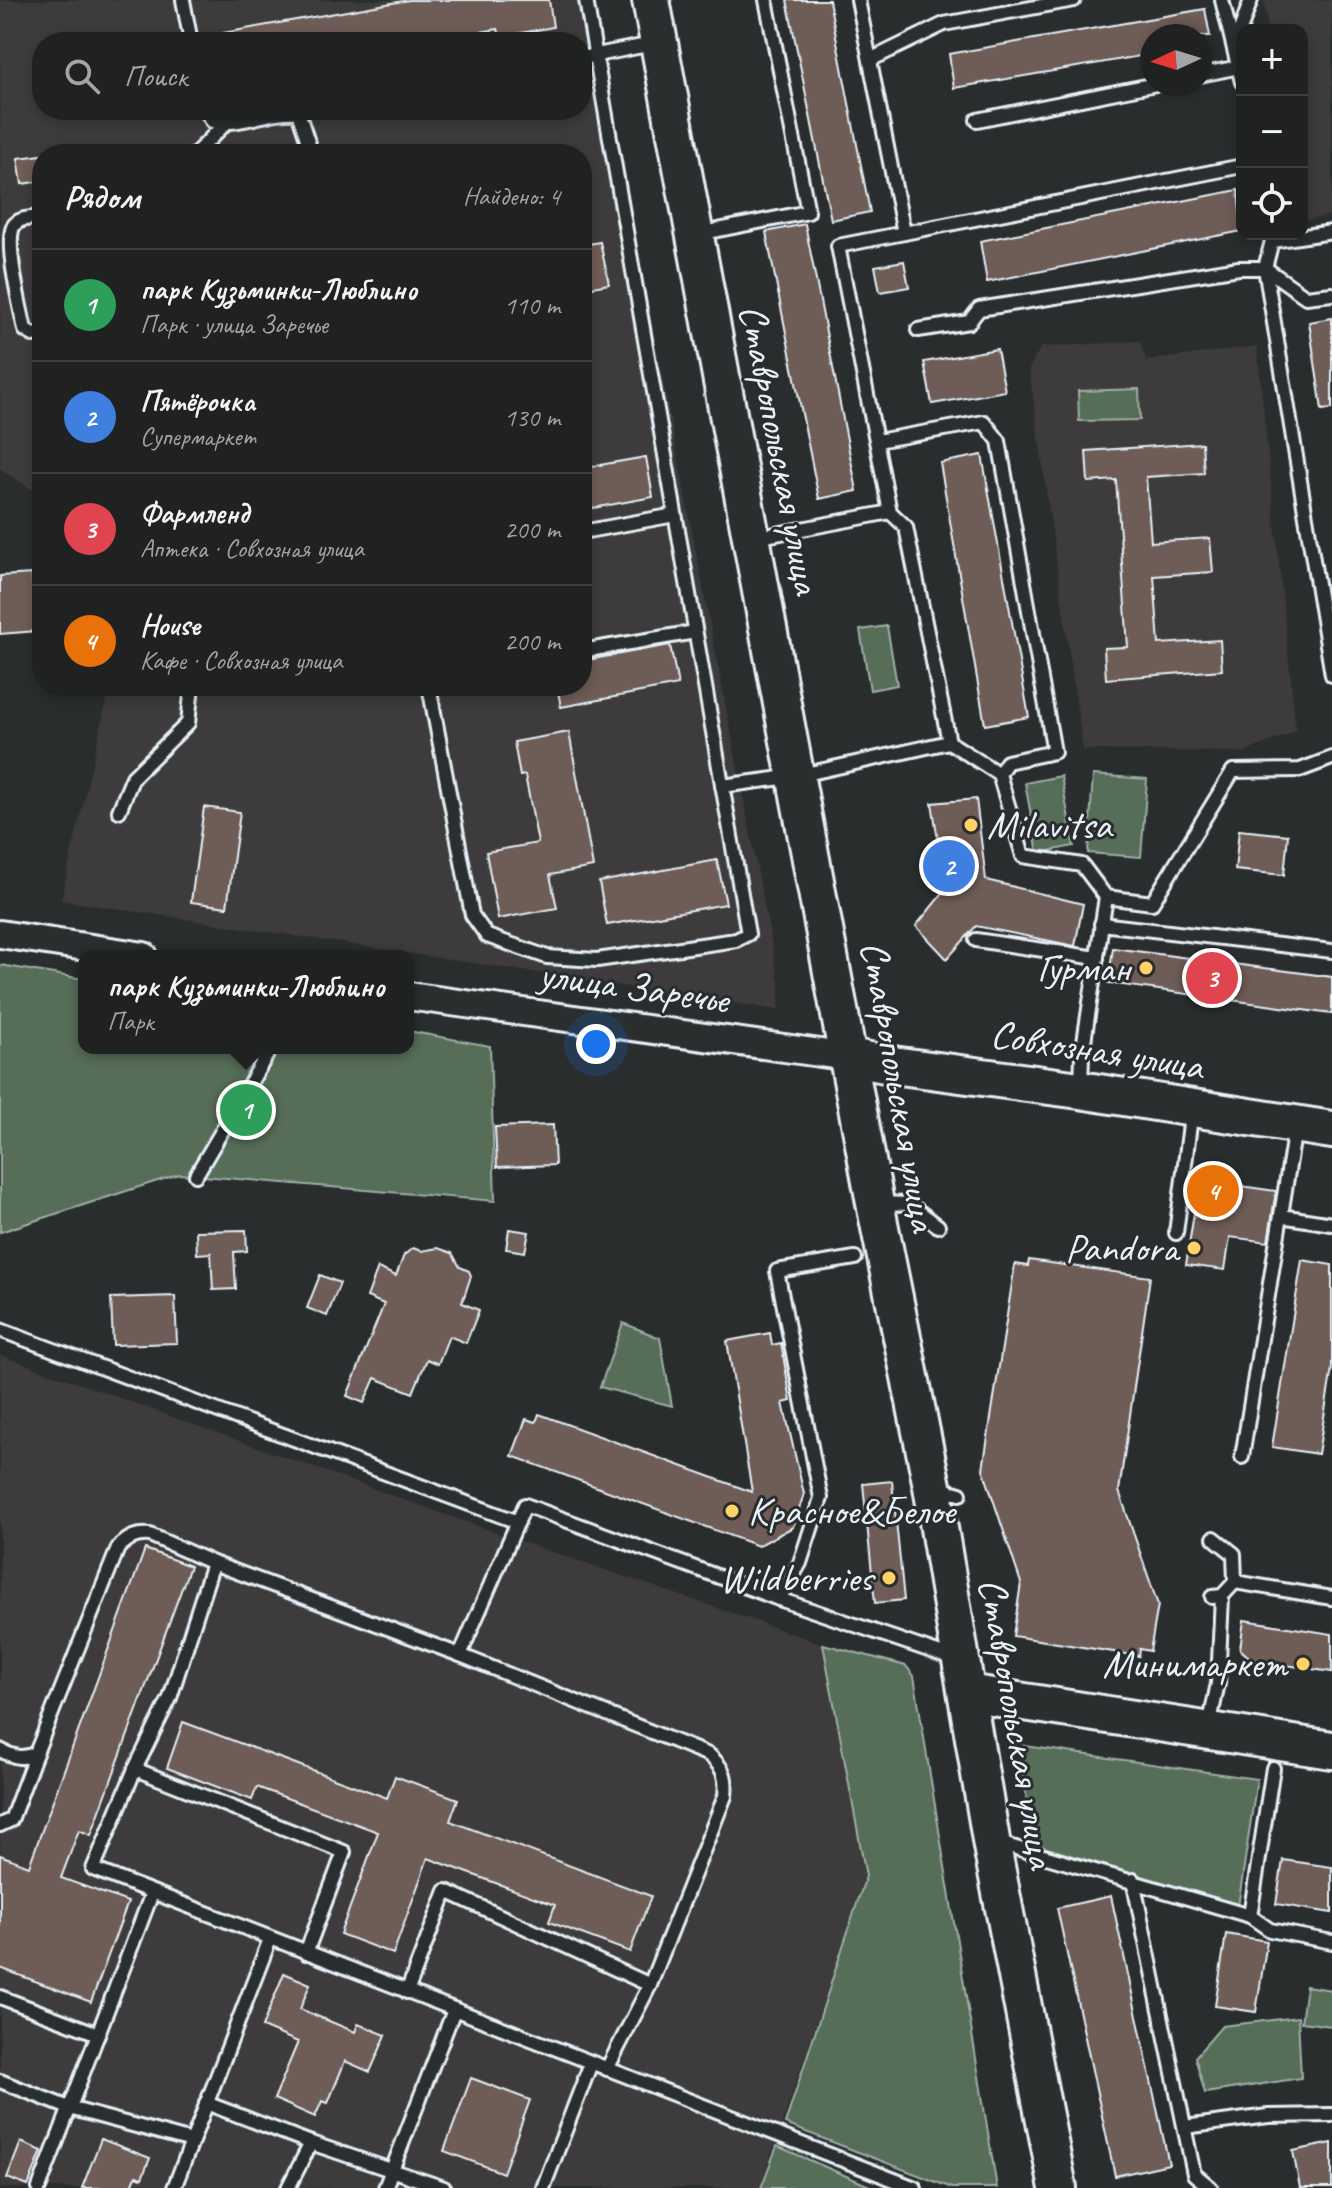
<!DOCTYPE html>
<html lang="ru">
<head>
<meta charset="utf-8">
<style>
  :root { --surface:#202222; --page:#282a2a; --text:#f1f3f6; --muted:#a2a4a5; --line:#3d3f40; --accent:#ffd166 }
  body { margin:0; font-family:Caveat,sans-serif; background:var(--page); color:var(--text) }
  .controls { position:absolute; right:24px; top:24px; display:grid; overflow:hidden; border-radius:16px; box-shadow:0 4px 12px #0003 }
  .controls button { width:72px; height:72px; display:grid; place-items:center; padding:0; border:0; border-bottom:2px solid var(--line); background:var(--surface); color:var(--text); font:40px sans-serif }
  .compass { position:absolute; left:1140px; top:24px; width:72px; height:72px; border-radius:50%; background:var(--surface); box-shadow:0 4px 12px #0003; rotate:266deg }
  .you { position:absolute; left:596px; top:1044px; width:28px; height:28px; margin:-20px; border:6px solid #fff; border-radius:50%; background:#1a73e8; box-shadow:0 0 0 12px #1a73e833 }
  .badge { display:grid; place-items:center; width:52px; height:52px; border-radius:50%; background:var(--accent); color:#fff; font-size:26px; font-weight:700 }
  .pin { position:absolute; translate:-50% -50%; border:4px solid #fff; box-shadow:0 2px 8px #0006 }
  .popup { position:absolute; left:78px; top:950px; width:336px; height:104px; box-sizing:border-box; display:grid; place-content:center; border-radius:16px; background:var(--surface); filter:drop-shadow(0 2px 6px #0005); font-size:26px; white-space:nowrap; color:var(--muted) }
  .popup b { font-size:30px; color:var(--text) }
  .popup::after { content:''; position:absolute; left:50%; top:100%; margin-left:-16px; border:16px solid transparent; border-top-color:var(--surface) }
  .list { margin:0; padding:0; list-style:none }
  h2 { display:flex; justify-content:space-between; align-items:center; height:104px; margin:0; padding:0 32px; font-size:34px }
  h2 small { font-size:26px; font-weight:400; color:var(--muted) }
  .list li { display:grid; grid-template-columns:52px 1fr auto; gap:24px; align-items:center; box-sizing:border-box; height:112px; padding:0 32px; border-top:2px solid var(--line) }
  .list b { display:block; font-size:30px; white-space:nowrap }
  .list p { margin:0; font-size:26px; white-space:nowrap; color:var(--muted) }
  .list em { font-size:26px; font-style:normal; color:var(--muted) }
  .icon { flex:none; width:44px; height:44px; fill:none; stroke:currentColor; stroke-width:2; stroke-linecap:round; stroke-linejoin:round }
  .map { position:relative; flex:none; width:1332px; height:2188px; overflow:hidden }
  .search { position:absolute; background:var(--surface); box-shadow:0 4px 12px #0003; left:32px; top:32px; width:560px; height:88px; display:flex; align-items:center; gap:20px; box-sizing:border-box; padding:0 28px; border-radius:32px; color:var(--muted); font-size:30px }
  .panel { position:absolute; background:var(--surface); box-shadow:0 4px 12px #0003; left:32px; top:144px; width:560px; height:552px; border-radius:32px }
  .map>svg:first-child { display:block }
</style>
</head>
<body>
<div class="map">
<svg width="1332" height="2188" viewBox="0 0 1332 2188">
  <rect width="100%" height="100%" fill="#2a2d2e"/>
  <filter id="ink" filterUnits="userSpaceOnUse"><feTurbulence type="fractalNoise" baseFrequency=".0125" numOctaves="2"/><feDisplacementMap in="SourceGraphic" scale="16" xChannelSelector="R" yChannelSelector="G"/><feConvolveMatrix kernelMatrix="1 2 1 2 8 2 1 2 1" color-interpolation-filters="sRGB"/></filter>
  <g filter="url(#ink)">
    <g fill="#3e3b3a" fill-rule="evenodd">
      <path d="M 0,0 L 593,0 L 631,215 L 780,987 L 779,1010 L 61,900 L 110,686 L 582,686 L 582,154 L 42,154 L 42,496 L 0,469 ZM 42,42 L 582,42 L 582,110 L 42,110 Z"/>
      <path d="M 1264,0 L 1332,0 L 1332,215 L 1302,221 L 1302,30 L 1268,30 Z"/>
      <path d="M 1140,341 L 1146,361 L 1257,346 L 1296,731 L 1245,752 L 1083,750 L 1029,369 L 1041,347 Z"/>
      <path d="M 0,1355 L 511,1538 L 823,1644 L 866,1876 L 760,2188 L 0,2188 Z"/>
    </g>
    <g fill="#566d59" stroke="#9fafa8" stroke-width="2">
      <path d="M 1139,389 L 1140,420 L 1079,421 L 1078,391 Z"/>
      <path d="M 887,626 L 897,685 L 870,690 L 860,630 Z"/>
      <path d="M 1093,775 L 1147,779 L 1141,857 L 1088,853 Z"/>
      <path d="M 1061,776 L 1074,846 L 1038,853 L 1025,783 Z"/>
      <path d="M 0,965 L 84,979 L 84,1048 L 408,1048 L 408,1031 L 490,1046 L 495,1201 L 179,1174 L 0,1232 Z"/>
      <path d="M 623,1323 L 660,1338 L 672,1406 L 600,1387 Z"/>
      <path d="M 823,1644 L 906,1666 L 914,1676 L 997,2188 L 952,2188 L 785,2124 L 866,1876 Z"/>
      <path d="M 1018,1745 L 1257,1779 L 1238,1907 L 1034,1844 Z"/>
      <path d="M 1306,1986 L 1332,1990 L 1332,2026 L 1301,2022 Z"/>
      <path d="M 1298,2017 L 1301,2078 L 1205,2093 L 1195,2057 L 1222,2026 Z"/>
      <path d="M 777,2146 L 874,2188 L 761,2188 Z"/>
    </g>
    <g fill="#6e5c57" stroke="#e8f1f8" stroke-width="2">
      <path d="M 409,0 L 549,0 L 553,27 L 500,37 L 498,29 L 423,42 L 223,42 L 223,33 Z"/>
      <path d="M 787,0 L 829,0 L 870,212 L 831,220 Z"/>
      <path d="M 1205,9 L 1210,36 L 1152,36 L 1152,54 L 954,88 L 949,54 Z"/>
      <path d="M 42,155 L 42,181 L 22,184 L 18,158 Z"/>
      <path d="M 1238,190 L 1242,231 L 987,282 L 980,241 Z"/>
      <path d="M 805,224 L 857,491 L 819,499 L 766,232 Z"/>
      <path d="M 600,242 L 609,284 L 582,289 L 582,245 Z"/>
      <path d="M 904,261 L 909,287 L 880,292 L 875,266 Z"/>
      <path d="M 1332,318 L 1332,409 L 1322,410 L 1309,322 Z"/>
      <path d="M 997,349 L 1005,391 L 932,404 L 924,362 Z"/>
      <path d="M 1202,443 L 1204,473 L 1146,477 L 1151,542 L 1210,538 L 1213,572 L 1154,576 L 1159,644 L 1220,640 L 1222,670 L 1106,679 L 1104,648 L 1128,647 L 1116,480 L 1088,482 L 1086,451 Z"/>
      <path d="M 982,455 L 1029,717 L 985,725 L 940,463 Z"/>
      <path d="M 646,457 L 653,497 L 582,510 L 582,468 Z"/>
      <path d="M 32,574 L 37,631 L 0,634 L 0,576 Z"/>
      <path d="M 670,645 L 678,685 L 561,707 L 557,686 L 582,686 L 582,661 Z"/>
      <path d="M 569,732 L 593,867 L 550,875 L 557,908 L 498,919 L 486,852 L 538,843 L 525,775 L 520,776 L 514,742 Z"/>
      <path d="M 976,799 L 986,880 L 1083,904 L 1075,946 L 976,926 L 947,959 L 916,926 L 946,889 L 932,803 Z"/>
      <path d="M 204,807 L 240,812 L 227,907 L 191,902 Z"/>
      <path d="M 1239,830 L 1288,835 L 1284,875 L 1235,870 Z"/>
      <path d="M 717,860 L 726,904 L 607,925 L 599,882 Z"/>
      <path d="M 1113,948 L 1332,977 L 1332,1014 L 1108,983 Z"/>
      <path d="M 553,1125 L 555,1165 L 497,1167 L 495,1127 Z"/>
      <path d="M 1199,1180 L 1276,1191 L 1268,1242 L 1230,1237 L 1225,1270 L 1186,1265 Z"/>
      <path d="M 509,1229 L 529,1232 L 525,1252 L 506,1249 Z"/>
      <path d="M 246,1230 L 247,1251 L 234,1252 L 236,1289 L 213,1290 L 211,1253 L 197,1254 L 196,1231 Z"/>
      <path d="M 413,1248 L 421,1251 L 438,1248 L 452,1253 L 460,1267 L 469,1271 L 471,1276 L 462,1303 L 479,1310 L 466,1343 L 449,1336 L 438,1364 L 427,1359 L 413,1393 L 375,1378 L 364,1403 L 347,1396 L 384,1304 L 367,1297 L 378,1268 L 396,1276 L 404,1255 Z"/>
      <path d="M 1029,1260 L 1150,1277 L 1119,1491 L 1158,1605 L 1150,1651 L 1140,1649 L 1139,1656 L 1013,1636 L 1021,1583 L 983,1469 L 1015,1264 L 1028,1266 Z"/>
      <path d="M 1302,1260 L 1332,1265 L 1332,1368 L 1318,1454 L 1272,1447 Z"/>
      <path d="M 320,1275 L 340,1283 L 327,1316 L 307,1308 Z"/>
      <path d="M 175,1296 L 177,1343 L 113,1345 L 111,1298 Z"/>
      <path d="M 770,1333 L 772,1345 L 781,1343 L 791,1401 L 783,1403 L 804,1494 L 793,1527 L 758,1546 L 512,1456 L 526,1419 L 536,1422 L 539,1414 L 752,1492 L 727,1341 Z"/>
      <path d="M 892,1481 L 904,1600 L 875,1603 L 863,1484 Z"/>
      <path d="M 145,1549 L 190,1566 L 91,1835 L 79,1830 L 61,1878 L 128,1902 L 91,2002 L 0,1968 L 0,1855 L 29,1866 Z"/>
      <path d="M 1244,1620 L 1332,1634 L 1332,1672 L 1252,1660 L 1240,1649 Z"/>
      <path d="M 183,1722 L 387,1798 L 395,1776 L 458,1799 L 450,1821 L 651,1896 L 630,1952 L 549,1922 L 555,1905 L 428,1858 L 393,1954 L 340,1934 L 378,1832 L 257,1787 L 252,1800 L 167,1768 Z"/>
      <path d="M 1283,1860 L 1332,1867 L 1332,1913 L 1276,1904 Z"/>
      <path d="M 1111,1896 L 1169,2164 L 1115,2176 L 1057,1908 Z"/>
      <path d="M 1226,1934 L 1267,1941 L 1256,2012 L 1215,2006 Z"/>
      <path d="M 284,1973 L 310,1984 L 300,2009 L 355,2032 L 358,2024 L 386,2035 L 370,2072 L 345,2061 L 328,2103 L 322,2101 L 315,2117 L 274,2099 L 298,2042 L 262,2027 Z"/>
      <path d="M 471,2078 L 530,2100 L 503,2173 L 444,2151 Z"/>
      <path d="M 101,2139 L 150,2158 L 142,2178 L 136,2176 L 131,2188 L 82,2188 Z"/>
      <path d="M 21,2142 L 42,2151 L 28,2186 L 7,2178 Z"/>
      <path d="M 1332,2143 L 1332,2188 L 1300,2188 L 1293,2151 Z"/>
    </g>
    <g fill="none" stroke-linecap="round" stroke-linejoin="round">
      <defs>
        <g id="lane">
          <path d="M 183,0 L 191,42"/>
          <path d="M 1222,0 L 1242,82"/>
          <path d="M 1234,47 L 1251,0"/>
          <path d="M 582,58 L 657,43"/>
          <path d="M 870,60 L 944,24 L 1074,0"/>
          <path d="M 1200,75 L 1239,67"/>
          <path d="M 206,110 L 212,121 C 241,127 269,109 298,112 L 312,154"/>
          <path d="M 977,120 L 1156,84"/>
          <path d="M 195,154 L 225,124"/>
          <path d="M 42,217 C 33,218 18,217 13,227 C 5,246 21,309 25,330 L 33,335 L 42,333"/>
          <path d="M 904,233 L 1242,166"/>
          <path d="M 698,234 L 808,212 L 766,0"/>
          <path d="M 1271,234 L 1272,241 L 1265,268 L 1332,675"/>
          <path d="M 1272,241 L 1332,232"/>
          <path d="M 918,330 L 969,322 L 979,309 L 1239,268 L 1265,268 L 1306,297 L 1332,294"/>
          <path d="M 877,441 L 984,422 L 999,441 L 1054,752 L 1007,762 L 999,774"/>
          <path d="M 890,512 L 906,527 L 949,742"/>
          <path d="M 582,532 L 675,515"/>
          <path d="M 755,538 L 890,512 L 838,246 L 904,233 L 858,0"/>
          <path d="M 582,651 L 695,632"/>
          <path d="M 429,686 L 472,915 L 487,936 L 547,957 L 597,960 L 736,940 L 748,934 L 586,0"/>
          <path d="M 722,786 L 797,776 L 949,742 L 999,774 L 1023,856 L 1082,865 L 1106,897"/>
          <path d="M 119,811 L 133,777 L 188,723 L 192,686"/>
          <path d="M 1101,924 L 1332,951"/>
          <path d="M 976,940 L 1097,958"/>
          <path d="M 1081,1087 L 1082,1055 L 1106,897 L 1152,903 L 1233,771 L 1300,770 L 1332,758"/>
          <path d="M 196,1175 L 271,1048"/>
          <path d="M 878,1203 L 909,1204 L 938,1226"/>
          <path d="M 1281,1216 L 1332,1224"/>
          <path d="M 1176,1233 L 1192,1109"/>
          <path d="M 0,1330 L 518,1522"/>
          <path d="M 1242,1457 L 1295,1128"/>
          <path d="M 939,1488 L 960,1494"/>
          <path d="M 213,1563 L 170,1698 L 135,1769 L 93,1869 L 915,2188"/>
          <path d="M 1235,1582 L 1332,1598"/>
          <path d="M 1212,1597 L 1222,1596 L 1235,1582 L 1234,1554 L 1214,1538"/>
          <path d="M 779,1599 L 800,1563 L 821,1498 L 777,1271 L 855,1258"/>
          <path d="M 460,1655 L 525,1505 L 779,1599 L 955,1659"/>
          <path d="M 1209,1727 L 1218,1683 L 1222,1596"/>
          <path d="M 0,1750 C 13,1757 23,1760 36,1753 L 118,1548 C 128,1538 135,1534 150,1535 L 213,1563 L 460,1655 L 709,1755 C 724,1768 727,1777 725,1796 L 650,1985 L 607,2069"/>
          <path d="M 135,1769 L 344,1852 L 306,1953"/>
          <path d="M 0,1825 L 11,1820 L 36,1753"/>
          <path d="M 995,1842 L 1250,1916 L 1270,1930 L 1332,1942"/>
          <path d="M 1133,1880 L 1194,2174 L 1211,2188"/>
          <path d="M 1250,1916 L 1273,1768"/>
          <path d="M 407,1992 L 446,1891 L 650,1985"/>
          <path d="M 0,1997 L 98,2034"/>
          <path d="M 0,2081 L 69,2108 L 192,2141"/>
          <path d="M 206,2103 L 311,2143 L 444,2188"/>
          <path d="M 1185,2127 L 1268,2116 L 1332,2115"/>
          <path d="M 39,2188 L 152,1893"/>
          <path d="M 174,2188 L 270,1939"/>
          <path d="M 288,2188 L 311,2143"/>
          <path d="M 385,2188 L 454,2010"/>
          <path d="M 543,2188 L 591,2063"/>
        </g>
        <g id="street">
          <path d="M 0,934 L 144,956"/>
          <path d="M 408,996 L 849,1057"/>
        </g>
        <g id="secondary">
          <path d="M 651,0 L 875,1203 L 932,1486 L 992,1846 L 1058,2188"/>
          <path d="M 849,1057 L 885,1064 L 1080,1090 L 1332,1130"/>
          <path d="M 967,1693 L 1332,1750"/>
        </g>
      </defs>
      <use href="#lane" stroke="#e8f1f8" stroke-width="18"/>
      <use href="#street" stroke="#e8f1f8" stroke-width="32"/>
      <use href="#secondary" stroke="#e8f1f8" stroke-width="42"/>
      <use href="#lane" stroke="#2a2d2e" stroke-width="12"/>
      <use href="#street" stroke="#2a2d2e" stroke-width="26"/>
      <use href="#secondary" stroke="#2a2d2e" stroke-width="36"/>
    </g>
  </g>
  <g fill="#ffd166" stroke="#2a2d2e" stroke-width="3">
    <circle cx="971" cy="825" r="8"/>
    <circle cx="1146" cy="968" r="8"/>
    <circle cx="1194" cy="1248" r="8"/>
    <circle cx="732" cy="1511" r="8"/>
    <circle cx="889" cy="1578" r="8"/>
    <circle cx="1303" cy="1664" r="8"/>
  </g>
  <g text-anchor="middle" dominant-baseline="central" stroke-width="6" stroke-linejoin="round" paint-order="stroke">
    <g font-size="40" fill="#e8f1f8" stroke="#2a2d2e">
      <text transform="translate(780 449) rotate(79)">Ставропольская улица</text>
      <text transform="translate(634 987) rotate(8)">улица Заречье</text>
      <text transform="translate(1097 1050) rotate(9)">Совхозная улица</text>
      <text transform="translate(899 1086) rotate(80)">Ставропольская улица</text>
      <text transform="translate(1017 1723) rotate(80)">Ставропольская улица</text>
    </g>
    <g font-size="40" fill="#e8f1f8" stroke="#2a2d2e" text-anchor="end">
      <text x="987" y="825" text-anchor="start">Milavitsa</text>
      <text x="1130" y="968">Гурман</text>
      <text x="1178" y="1248">Pandora</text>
      <text x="748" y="1511" text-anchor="start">Красное&amp;Белое</text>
      <text x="873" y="1578">Wildberries</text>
      <text x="1287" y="1664">Минимаркет</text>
    </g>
  </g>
</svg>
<div class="controls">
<button>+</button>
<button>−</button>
<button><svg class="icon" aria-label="locate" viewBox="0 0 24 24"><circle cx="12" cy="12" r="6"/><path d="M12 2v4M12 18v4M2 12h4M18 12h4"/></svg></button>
</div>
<svg class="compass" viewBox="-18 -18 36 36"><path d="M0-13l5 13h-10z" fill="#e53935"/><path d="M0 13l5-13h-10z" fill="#a2a4a5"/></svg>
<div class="you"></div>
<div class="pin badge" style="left:246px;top:1110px;background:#2e9e5b">1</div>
<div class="popup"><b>парк Кузьминки-Люблино</b>Парк</div>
<div class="pin badge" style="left:949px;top:866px;background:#3f7fe0">2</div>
<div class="pin badge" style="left:1212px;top:978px;background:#e0444e">3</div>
<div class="pin badge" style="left:1213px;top:1191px;background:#e8710a">4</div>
<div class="search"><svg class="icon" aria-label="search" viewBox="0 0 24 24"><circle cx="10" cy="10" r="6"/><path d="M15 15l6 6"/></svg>Поиск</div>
<section class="panel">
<h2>Рядом<small>Найдено: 4</small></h2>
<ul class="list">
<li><span class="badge" style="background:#2e9e5b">1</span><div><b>парк Кузьминки-Люблино</b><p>Парк · улица Заречье</p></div><em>110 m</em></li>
<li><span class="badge" style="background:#3f7fe0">2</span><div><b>Пятёрочка</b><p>Супермаркет</p></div><em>130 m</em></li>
<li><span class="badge" style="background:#e0444e">3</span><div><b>Фармленд</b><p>Аптека · Совхозная улица</p></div><em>200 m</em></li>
<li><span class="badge" style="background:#e8710a">4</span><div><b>House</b><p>Кафе · Совхозная улица</p></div><em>200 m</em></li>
</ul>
</section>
</div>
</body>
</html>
